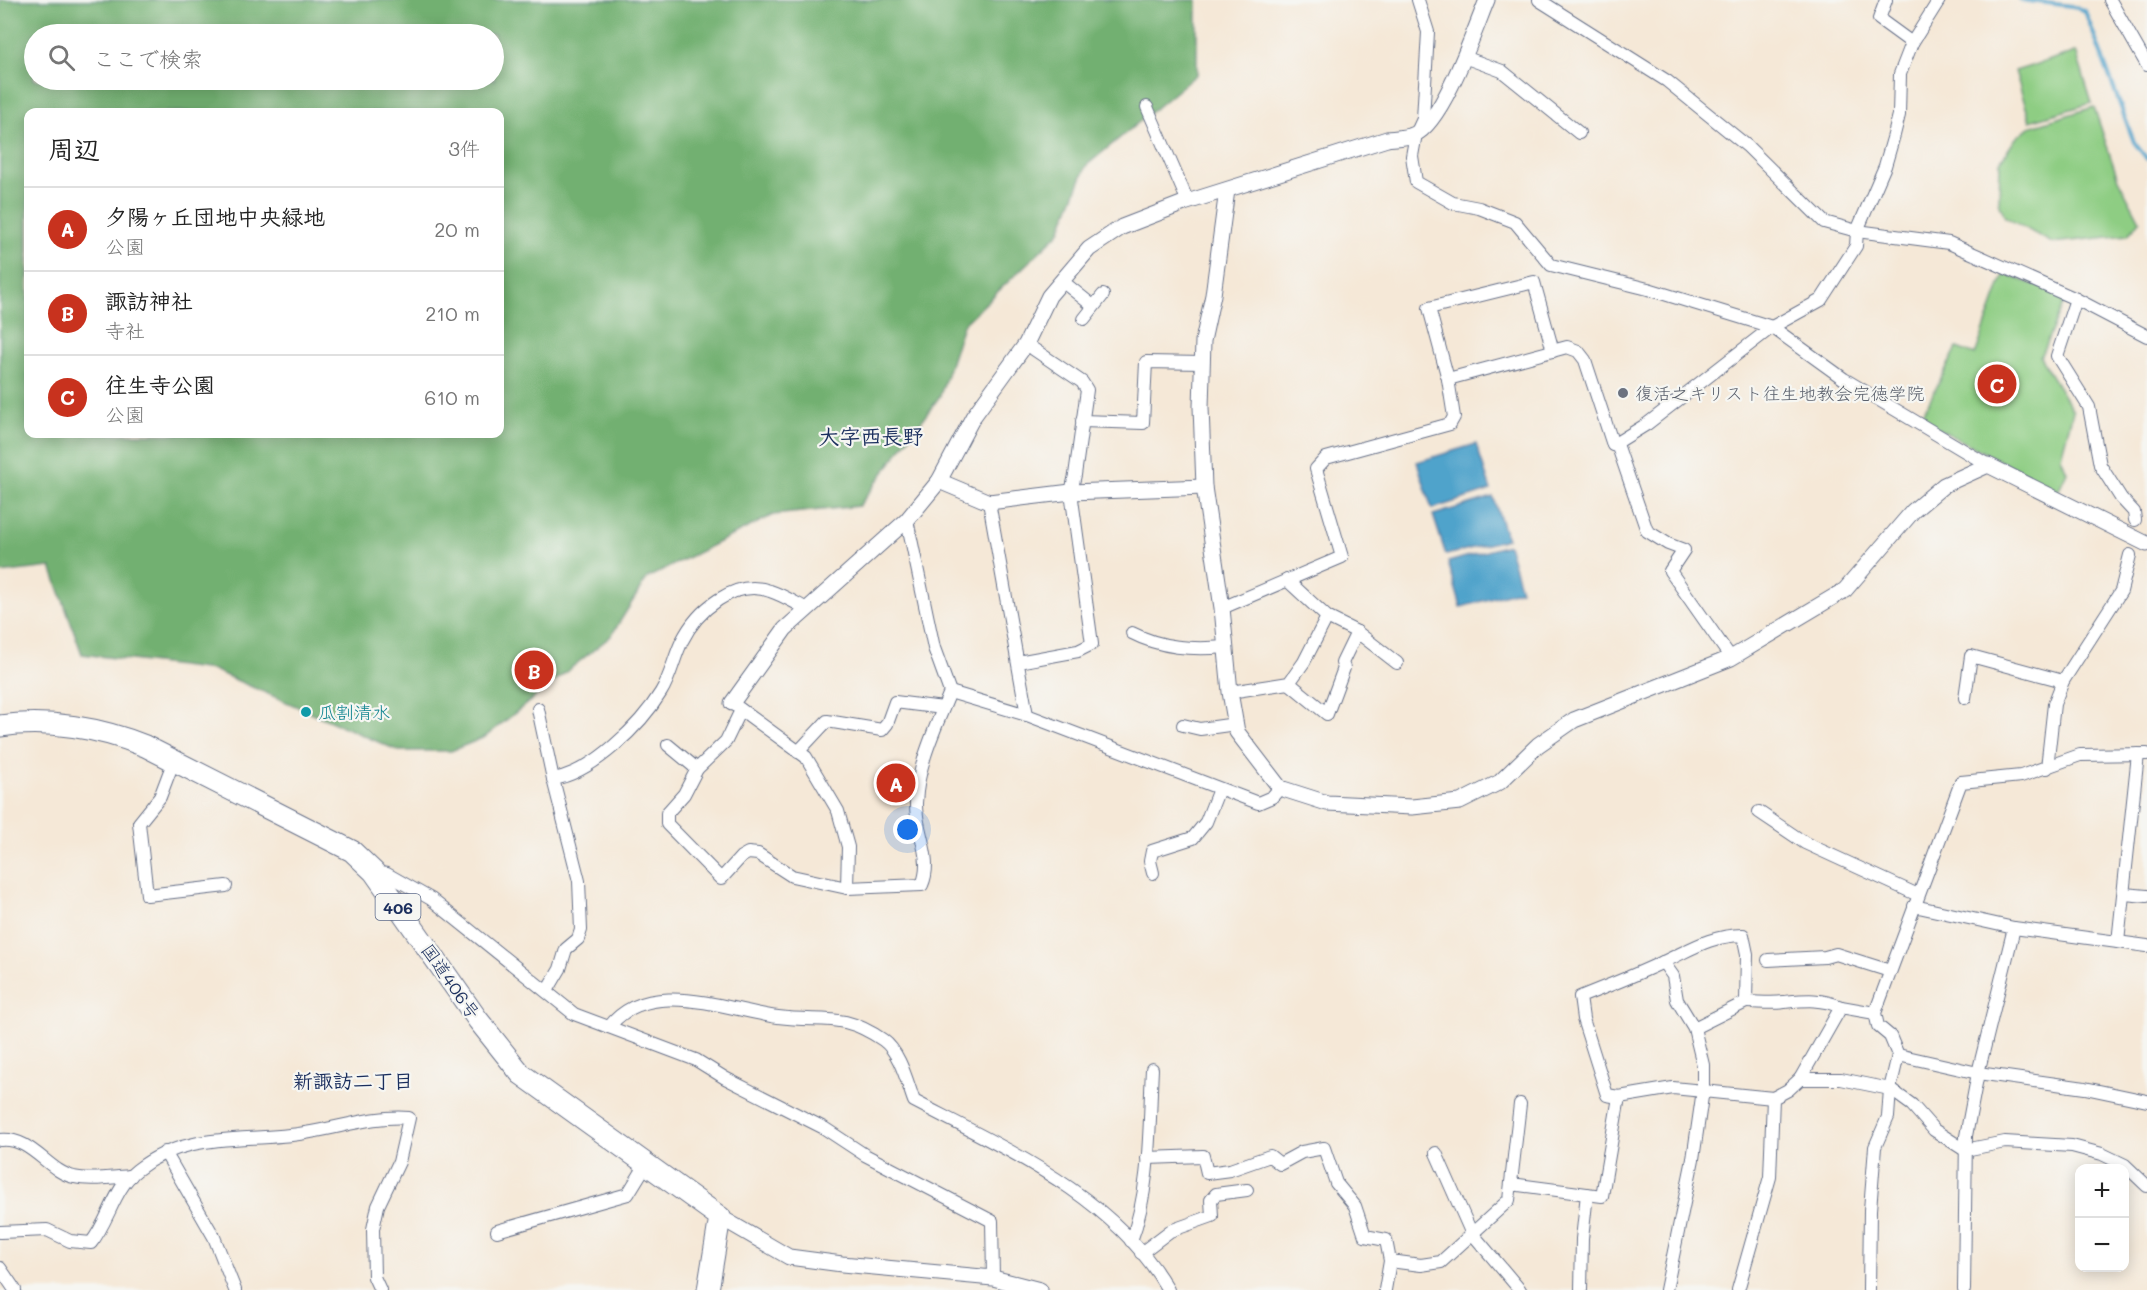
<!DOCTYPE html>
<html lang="ja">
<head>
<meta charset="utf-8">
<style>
  :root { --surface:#fff; --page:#f2f2f2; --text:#222; --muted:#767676; --line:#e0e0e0; --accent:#c8321e }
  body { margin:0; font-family:Mali,"Klee One",sans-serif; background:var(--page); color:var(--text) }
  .controls { position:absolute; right:18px; bottom:18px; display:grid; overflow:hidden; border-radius:12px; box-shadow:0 3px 15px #0003 }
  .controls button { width:54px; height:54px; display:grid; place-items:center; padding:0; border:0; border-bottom:2px solid var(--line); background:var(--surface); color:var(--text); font:30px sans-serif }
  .you { position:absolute; left:908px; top:830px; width:21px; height:21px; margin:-15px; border:4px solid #fff; border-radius:50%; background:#1a73e8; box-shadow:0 0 0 9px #1a73e833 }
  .badge { display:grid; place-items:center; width:39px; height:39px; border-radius:50%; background:var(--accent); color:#fff; font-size:20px; font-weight:700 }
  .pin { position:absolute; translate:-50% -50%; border:3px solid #fff; box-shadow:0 2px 6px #0006 }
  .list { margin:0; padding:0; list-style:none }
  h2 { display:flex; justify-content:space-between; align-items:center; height:78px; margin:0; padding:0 24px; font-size:26px }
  h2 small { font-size:20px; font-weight:400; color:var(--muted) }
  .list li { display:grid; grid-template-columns:39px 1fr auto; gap:18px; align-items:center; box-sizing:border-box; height:84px; padding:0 24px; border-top:2px solid var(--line) }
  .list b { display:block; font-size:22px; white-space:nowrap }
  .list p { margin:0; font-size:20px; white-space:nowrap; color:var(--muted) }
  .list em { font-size:20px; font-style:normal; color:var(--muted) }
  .icon { flex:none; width:33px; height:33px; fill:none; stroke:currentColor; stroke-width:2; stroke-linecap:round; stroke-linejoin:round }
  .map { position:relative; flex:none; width:2147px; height:1290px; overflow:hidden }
  .search { position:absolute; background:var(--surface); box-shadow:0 3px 15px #0003; left:24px; top:24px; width:480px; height:66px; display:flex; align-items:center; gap:15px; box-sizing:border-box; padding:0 21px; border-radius:33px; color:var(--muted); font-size:22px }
  .panel { position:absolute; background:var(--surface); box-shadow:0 3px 15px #0003; left:24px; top:108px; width:480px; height:330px; border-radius:12px }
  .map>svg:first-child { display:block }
</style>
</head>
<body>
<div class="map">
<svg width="2147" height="1290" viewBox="0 0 2147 1290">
  <rect width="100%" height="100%" fill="#f6f6f2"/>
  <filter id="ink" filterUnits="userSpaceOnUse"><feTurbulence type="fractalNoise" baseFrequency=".0167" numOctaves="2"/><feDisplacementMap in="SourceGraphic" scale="12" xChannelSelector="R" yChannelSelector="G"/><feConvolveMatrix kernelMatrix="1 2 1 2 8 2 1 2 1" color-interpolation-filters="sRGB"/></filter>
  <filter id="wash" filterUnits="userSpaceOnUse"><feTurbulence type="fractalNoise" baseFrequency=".008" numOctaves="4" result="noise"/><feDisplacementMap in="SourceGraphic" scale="24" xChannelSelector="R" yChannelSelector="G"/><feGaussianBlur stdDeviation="1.35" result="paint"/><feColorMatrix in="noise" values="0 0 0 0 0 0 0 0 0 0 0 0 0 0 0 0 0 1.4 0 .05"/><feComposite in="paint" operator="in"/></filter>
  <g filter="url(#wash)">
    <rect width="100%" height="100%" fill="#f5e8d7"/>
    <g fill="#8ecd83" stroke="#547e70" stroke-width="1.5">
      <path d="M 2076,52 L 2092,103 L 2030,121 L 2015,71 Z"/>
      <path d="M 2094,107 L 2118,179 L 2140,221 L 2128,235 L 2052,243 L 2005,217 L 1999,202 L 2000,162 L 2016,138 L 2029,127 Z"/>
      <path d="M 2004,274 L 2067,296 L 2040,357 L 2073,411 L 2061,457 L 2067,472 L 2058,491 L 1920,419 L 1957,348 L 1975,355 Z"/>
      <path d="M 916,776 L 915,789 L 877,789 L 877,778 Z"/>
    </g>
    <path fill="#72b071" stroke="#467068" stroke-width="1.5" fill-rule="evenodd" d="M 0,0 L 1197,0 L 1197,74 L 1086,166 L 1059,233 L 963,325 L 940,396 L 859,506 L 773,515 L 647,578 L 611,636 L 485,737 L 451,751 L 399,751 L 213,670 L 82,654 L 51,567 L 0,573 ZM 34,34 L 494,34 L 494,80 L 34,80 ZM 28,112 L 500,112 L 500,434 L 28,434 Z"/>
    <g fill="#50a3cb" stroke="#366994" stroke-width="1.5">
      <path d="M 1476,444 L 1491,490 L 1432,509 L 1417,462 Z"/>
      <path d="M 1493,497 L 1507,539 L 1446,555 L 1433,515 Z"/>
      <path d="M 1508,545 L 1521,590 L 1461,607 L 1448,562 Z"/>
    </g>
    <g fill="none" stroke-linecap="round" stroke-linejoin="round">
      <path stroke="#50a3cb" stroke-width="4" d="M 2019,0 L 2072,6 L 2085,11 L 2134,142 L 2147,159"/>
    </g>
  </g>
  <g filter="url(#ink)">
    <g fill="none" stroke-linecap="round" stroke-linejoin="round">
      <defs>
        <g id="minor">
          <path d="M 1418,0 L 1428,32 L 1423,119 L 1416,134 L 1412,156 L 1416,182 L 1453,203 L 1479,208 L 1515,222 L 1551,265 L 1648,289 L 1772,327 L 1844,379 L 1988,465"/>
          <path d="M 1539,0 L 1667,81 L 1747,146 L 1824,222 L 1857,231 L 1949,243 L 2076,299 L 2147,336"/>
          <path d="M 1886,0 L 1879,19 L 1912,43"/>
          <path d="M 2110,0 L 2147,65"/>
          <path d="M 1464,57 L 1502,71 L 1579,133"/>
          <path d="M 1147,107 L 1188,202"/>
          <path d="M 1062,281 L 1093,306"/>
          <path d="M 2076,299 L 2057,356 L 2089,407 L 2100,465 L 2121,498 L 2134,512 L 2135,520"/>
          <path d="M 1084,319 L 1103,295"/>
          <path d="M 1448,379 L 1429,308 L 1534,282 L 1553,351"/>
          <path d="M 1082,421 L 1143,423 L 1146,362 L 1203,363"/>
          <path d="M 1613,445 L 1647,424 L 1772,327 L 1821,300 L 1856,246 L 1857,231 L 1885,166 L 1894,135 L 1899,115 L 1900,74 L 1912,43 L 1939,0"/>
          <path d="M 989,502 L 1027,715"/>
          <path d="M 1222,608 L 1342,557 L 1316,469 L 1326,458 L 1450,424 L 1454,417 L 1448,379 L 1567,347 L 1578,351 L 1585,360 L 1613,445 L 1618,447 L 1647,531 L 1668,544 L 1684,550 L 1670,571 L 1731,658"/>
          <path d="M 1327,617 L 1357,632 L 1397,663"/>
          <path d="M 1132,633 C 1161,648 1192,650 1225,647"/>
          <path d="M 1018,662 L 1078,651 L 1092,644 L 1071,492 L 1075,475 L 1087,390 L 1082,382 L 1026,344"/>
          <path d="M 1289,683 L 1327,714 L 1344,668 L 1342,663 L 1357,632"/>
          <path d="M 950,692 L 1027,715 L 1258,803 L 1272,797 L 1280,788"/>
          <path d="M 1230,692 L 1289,683 L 1304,662 L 1327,617 L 1287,580"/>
          <path d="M 1965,698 L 1971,656 L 2063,681"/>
          <path d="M 732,703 L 806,757 L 838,811 L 848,847 L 847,888 L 922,885 C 934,858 915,831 916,803 C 918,763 935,729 950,692 L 934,648 L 907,520"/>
          <path d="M 538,709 L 553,779"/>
          <path d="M 741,710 L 726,741 L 697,769 L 684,794 L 667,813 L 667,824 L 721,879 L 741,857 L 748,853 L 758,854 L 792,876 L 847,888"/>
          <path d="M 1183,725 L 1200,729 L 1236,724"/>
          <path d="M 668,745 L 697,769"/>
          <path d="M 798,752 L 827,721 L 882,730 L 887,724 L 895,702 L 943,708"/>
          <path d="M 174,760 L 160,797 L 139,823 L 147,895 L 226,886"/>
          <path d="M 2047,768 L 2054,704 L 2063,681 L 2121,591 L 2130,555"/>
          <path d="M 1759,812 L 1805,843 L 1918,895"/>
          <path d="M 374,872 L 387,874 L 431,899 L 574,1014 L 696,1060 L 725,1078 L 824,1128 L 865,1155 L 992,1221 L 993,1278"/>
          <path d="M 1153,873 L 1150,861 L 1152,851 L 1193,838 L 1206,822 L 1219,789"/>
          <path d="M 2124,894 L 2147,896"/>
          <path d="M 1914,906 L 2014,928 L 2147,946"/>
          <path d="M 2118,942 L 2138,754"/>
          <path d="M 1768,960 L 1825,957 L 1836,954 L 1890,971"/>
          <path d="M 1663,962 L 1673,976 L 1677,1000 L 1694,1028 L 1703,1065 L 1703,1090 L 1693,1159 L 1666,1290"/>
          <path d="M 547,991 L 560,969 L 566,949 L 578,939 L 581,930 L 579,881 L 553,779 C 592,773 641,725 661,692 C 671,676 674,657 682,641 C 697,611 734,578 770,591 C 783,595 795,603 807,609"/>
          <path d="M 1746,1002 C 1758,1002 1772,1004 1784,1002 C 1805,1000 1821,998 1841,1007"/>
          <path d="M 609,1027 C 648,976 726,1010 778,1017 C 823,1023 841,1011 883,1040 C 900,1052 907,1082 914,1101 C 1004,1148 1116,1197 1168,1290"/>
          <path d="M 1694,1028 L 1746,1002 L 1747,954 L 1743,935 C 1708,936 1692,949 1661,963 C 1635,975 1608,986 1580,997 L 1583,1019 L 1607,1095 L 1619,1097 L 1673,1088 L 1773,1098"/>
          <path d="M 1898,1055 L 1978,1073 L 2085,1088 L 2147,1101"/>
          <path d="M 1800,1079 L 1841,1007 L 1875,1013"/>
          <path d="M 0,1140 C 31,1136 48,1172 74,1177 C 91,1181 113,1177 131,1176"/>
          <path d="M 165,1152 L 214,1237 L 235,1290"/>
          <path d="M 1436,1153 L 1471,1232 L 1520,1290"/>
          <path d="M 1147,1158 L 1203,1156 L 1207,1173 L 1230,1170 L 1270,1156 L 1280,1164 L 1302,1152 L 1324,1148 L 1336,1183 L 1355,1206 L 1365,1236 L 1386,1240 L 1390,1261 L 1385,1290"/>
          <path d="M 1511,1184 L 1602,1196 L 1619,1097"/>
          <path d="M 497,1231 L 628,1194 L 647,1163"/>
          <path d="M 0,1232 L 47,1230 L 70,1241 L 91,1243 C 109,1221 114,1188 137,1170 C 187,1130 247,1143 305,1133 C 340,1128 373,1115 409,1118 L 399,1162 L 378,1206 L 373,1229 L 374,1277 L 380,1290"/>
          <path d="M 1131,1241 C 1151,1188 1149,1126 1152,1069"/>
          <path d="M 1141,1253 L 1170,1231 L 1212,1216 L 1211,1200 L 1216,1194 L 1247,1190"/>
          <path d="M 1390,1261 L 1421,1265 L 1441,1262 L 1509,1200 L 1520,1104"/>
          <path d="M 0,1268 L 15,1290"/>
          <path d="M 1581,1290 L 1582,1239 L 1587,1194"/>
          <path d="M 1738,1290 L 1770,1177 L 1773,1098 L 1788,1090 L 1800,1079 L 1841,1079 L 1890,1089 L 1912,1105 L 1934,1130 L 1965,1150 L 2005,1142 L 2072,1146 L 2102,1154 L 2125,1165 L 2147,1186"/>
          <path d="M 1869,1290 L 1870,1210 L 1875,1147 L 1888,1117 L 1890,1089 L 1898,1055 L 1890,1036 L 1878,1026 L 1875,1013 L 1961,782 L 2021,776 L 2080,755 L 2147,754"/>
          <path d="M 1964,1290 L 1966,1136 L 1978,1073 L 2014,928"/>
        </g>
        <g id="tertiary">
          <path d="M 1227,190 L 1213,295 L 1203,341 L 1201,407 L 1204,487 L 1222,608 L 1230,692 L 1237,732 L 1280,788 L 1327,803 L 1412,807 L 1460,802 L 1500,782 L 1538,745 L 1574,720 L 1731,658 L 1845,590 L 1913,511 L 1944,485 L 1988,465 L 2147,544"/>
          <path d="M 939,481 L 989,502 L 1071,492 L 1204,487"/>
          <path d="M 732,703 L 785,629 L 907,520 L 939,481 L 973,417 L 1026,344 L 1049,296 L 1089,249 L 1122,227 L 1184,203 L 1387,139 C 1395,138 1407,138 1415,134 C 1443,122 1475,29 1487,0"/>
          <path d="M 720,1217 L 789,1257 L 842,1264 L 993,1278 L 1040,1290"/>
        </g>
        <path id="trunk" d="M 0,726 C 48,719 101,728 145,746 L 352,851 L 374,872 L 478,1020 L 521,1074 L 720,1217 L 708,1290"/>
      </defs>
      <use href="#minor" stroke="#677088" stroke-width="14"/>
      <use href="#tertiary" stroke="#677088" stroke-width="17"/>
      <use href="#trunk" stroke="#677088" stroke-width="23"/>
      <use href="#minor" stroke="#fff" stroke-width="12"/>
      <use href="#tertiary" stroke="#fff" stroke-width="15"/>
      <use href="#trunk" stroke="#fff" stroke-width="21"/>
    </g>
  </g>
  <circle fill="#6b7280" stroke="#f6f6f2" stroke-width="2" cx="1623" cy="393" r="6"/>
  <circle fill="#0f9aa8" stroke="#f6f6f2" stroke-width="2" cx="306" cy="712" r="6"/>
  <g text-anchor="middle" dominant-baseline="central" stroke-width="4.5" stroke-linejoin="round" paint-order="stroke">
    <rect fill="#f6f6f2" stroke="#5d6b8a" stroke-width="1.5" x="375.5" y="894" width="45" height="26" rx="4.5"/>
    <g font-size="16" font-weight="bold" fill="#1b2f5e">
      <text x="398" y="907">406</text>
    </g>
    <g font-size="18" fill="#5b616d" stroke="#f6f6f2" text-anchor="start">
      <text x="1635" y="393">復活之キリスト往生地教会完徳学院</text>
    </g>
    <g font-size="18" fill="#0d838f" stroke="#f6f6f2" text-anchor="start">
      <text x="318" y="712">瓜割清水</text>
    </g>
    <g font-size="18" fill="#1b2f5e" stroke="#f6f6f2">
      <text transform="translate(451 981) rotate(55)">国道406号</text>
    </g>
    <g font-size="20" font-weight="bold" fill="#1b2f5e" stroke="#f6f6f2">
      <text x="353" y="1080">新諏訪二丁目</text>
    </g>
    <g font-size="21" font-weight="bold" fill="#1b2f5e" stroke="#f6f6f2">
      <text x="871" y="435">大字西長野</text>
    </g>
  </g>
</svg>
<div class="controls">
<button>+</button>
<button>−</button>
</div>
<div class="you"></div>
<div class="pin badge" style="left:896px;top:783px">A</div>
<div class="pin badge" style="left:534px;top:670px">B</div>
<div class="pin badge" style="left:1997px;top:384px">C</div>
<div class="search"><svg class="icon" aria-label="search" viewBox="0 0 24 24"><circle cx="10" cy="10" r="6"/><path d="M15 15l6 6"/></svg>ここで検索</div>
<section class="panel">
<h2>周辺<small>3件</small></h2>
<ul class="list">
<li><span class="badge">A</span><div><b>夕陽ヶ丘団地中央緑地</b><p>公園</p></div><em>20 m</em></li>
<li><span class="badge">B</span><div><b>諏訪神社</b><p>寺社</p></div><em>210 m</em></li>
<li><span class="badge">C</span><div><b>往生寺公園</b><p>公園</p></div><em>610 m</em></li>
</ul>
</section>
</div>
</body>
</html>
